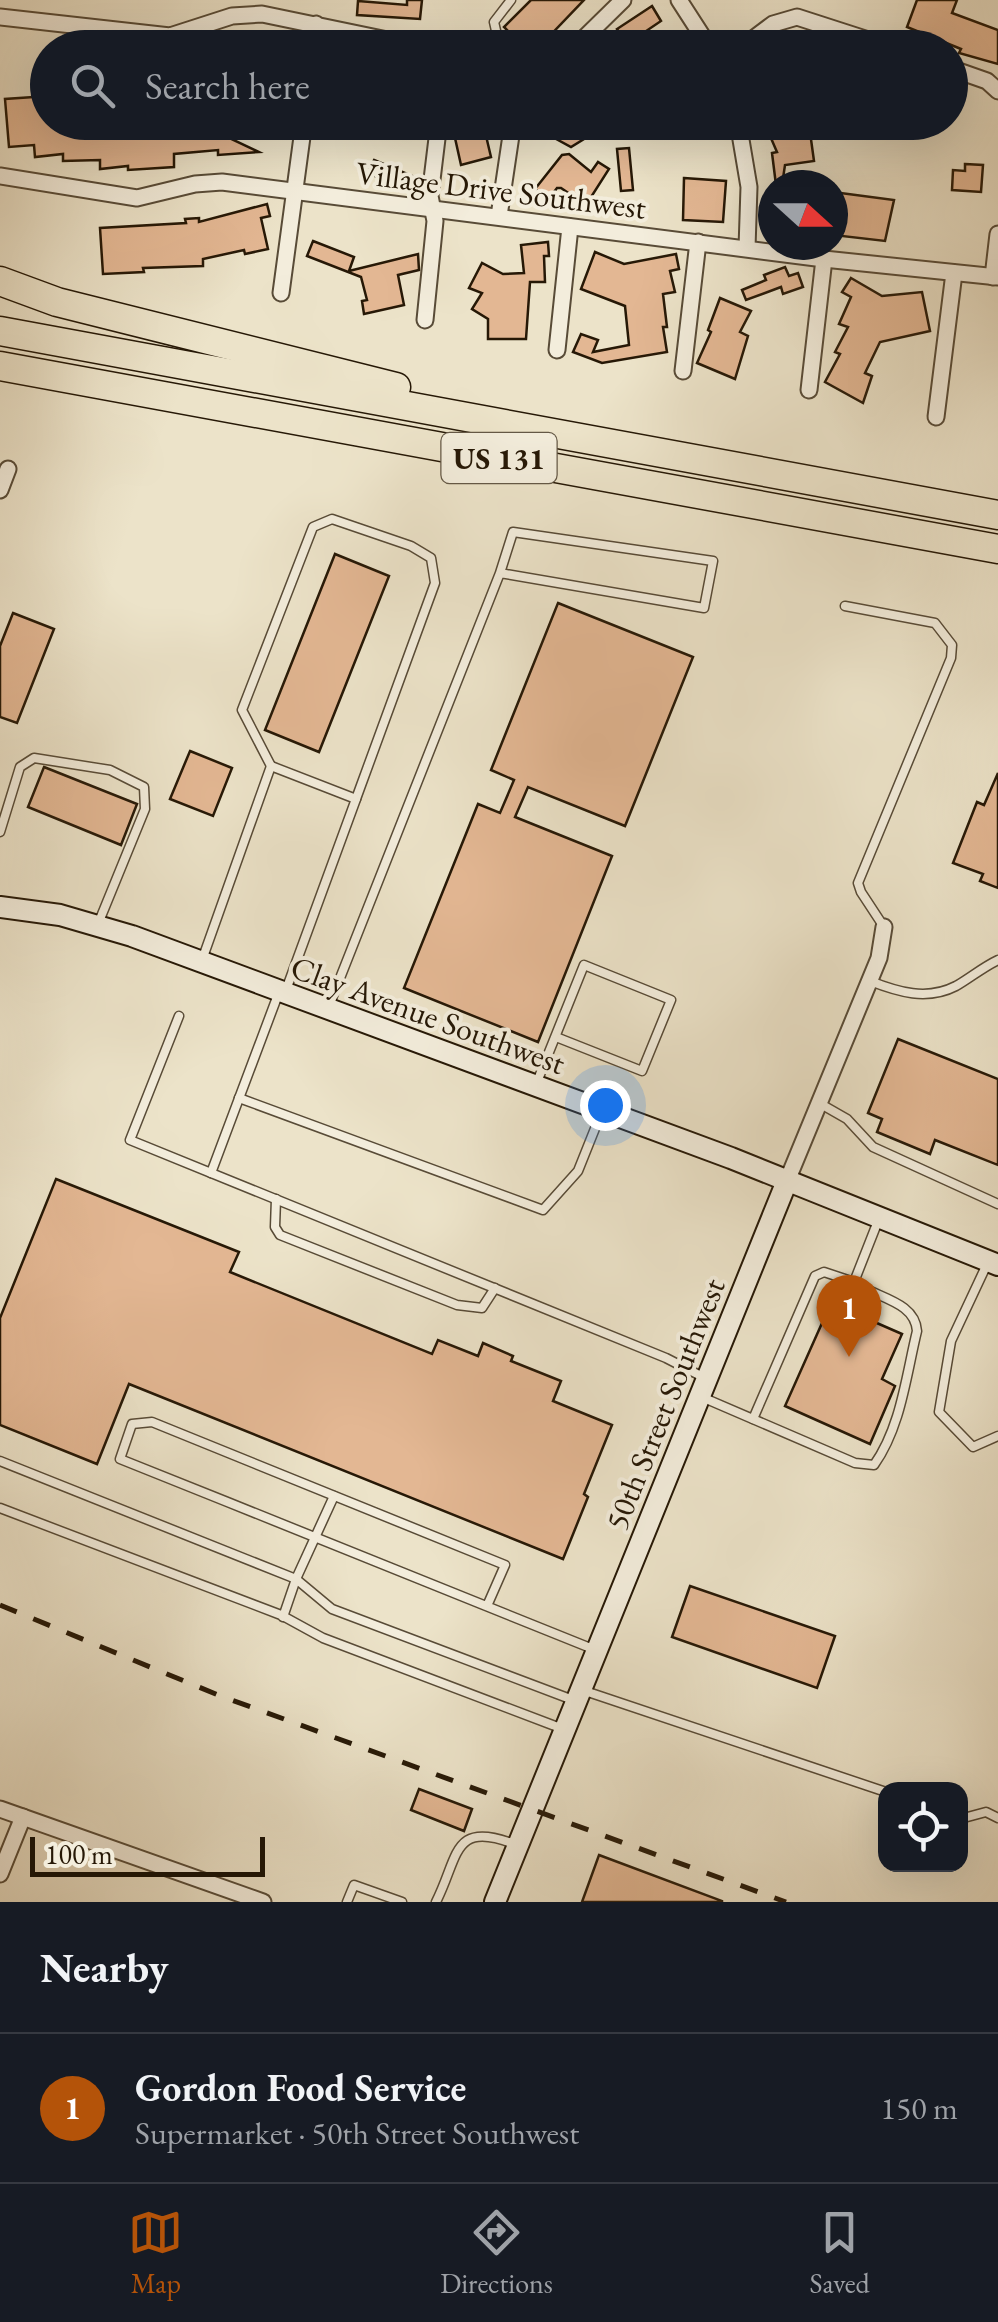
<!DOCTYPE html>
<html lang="en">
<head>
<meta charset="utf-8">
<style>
  :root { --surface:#171b24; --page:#242831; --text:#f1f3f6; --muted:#9ea1a6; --line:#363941; --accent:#b45309 }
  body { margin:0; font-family:"EB Garamond",serif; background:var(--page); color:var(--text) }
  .controls { position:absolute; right:30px; bottom:30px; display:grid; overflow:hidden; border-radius:20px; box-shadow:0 10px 40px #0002 }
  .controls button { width:90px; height:90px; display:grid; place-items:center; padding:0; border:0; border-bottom:2px solid var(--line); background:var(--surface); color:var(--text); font:50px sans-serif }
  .compass { position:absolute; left:758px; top:170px; width:90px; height:90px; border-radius:50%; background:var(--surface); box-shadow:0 10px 40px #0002; rotate:111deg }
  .scale { position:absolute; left:30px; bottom:25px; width:235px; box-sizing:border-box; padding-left:10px; border:5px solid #261806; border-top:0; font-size:28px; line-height:35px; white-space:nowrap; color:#261806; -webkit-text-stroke:8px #f3eddc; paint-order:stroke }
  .you { position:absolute; left:605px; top:1105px; width:35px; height:35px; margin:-25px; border:8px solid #fff; border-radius:50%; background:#1a73e8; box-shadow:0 0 0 15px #1a73e833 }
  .badge { display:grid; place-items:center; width:65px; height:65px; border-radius:50%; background:var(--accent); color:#fff; font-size:32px; font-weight:700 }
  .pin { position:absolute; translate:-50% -82px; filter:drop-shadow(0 2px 5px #0008) }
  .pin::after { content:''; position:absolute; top:52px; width:35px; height:30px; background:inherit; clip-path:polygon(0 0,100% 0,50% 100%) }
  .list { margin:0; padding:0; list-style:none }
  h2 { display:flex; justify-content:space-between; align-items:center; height:130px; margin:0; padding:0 40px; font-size:42px }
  h2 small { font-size:32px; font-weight:400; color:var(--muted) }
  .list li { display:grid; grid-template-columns:65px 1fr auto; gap:30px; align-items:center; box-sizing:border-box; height:150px; padding:0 40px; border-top:2px solid var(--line) }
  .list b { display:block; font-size:38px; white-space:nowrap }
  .list p { margin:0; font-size:32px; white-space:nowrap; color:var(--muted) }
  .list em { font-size:32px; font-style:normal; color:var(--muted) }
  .icon { flex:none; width:55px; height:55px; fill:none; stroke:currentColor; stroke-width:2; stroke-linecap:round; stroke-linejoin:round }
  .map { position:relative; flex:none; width:998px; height:1902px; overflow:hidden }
  .search { position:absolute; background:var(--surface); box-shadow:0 10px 40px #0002; left:30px; right:30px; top:30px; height:110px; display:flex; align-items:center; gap:25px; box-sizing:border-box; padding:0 35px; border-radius:55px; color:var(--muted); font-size:38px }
  .sheet { height:280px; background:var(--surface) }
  nav { display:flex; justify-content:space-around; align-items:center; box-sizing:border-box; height:140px; border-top:2px solid var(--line); background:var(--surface); font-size:28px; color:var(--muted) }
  nav a { display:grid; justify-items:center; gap:5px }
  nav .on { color:var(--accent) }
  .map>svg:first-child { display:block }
</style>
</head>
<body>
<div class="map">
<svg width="998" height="1902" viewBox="0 0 998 1902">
  <rect width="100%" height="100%" fill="#ece3c9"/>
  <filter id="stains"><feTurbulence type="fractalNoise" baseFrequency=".002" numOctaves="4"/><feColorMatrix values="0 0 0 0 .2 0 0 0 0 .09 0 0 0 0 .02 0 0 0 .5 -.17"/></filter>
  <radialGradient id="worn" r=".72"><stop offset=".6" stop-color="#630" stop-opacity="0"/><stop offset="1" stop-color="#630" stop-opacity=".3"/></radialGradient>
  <g fill="#e3b793" stroke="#261806" stroke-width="2.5">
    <path d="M 407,0 L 422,0 L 420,19 L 357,15 L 358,1 L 407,5 Z"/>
    <path d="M 531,0 L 584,0 L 538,48 L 525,48 L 504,27 Z"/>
    <path d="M 917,0 L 957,0 L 952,13 L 998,30 L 998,64 L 959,53 L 961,49 L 907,27 Z"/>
    <path d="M 652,6 L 661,21 L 627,44 L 617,29 Z"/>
    <path d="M 48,96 L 48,122 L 51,125 L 226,122 L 227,137 L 259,152 L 218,155 L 218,150 L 174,154 L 174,167 L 128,170 L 128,166 L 100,169 L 100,160 L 63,161 L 63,154 L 35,157 L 34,145 L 9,147 L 5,99 Z"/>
    <path d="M 525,122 L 555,122 L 584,139 L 571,147 Z"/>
    <path d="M 764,122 L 806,122 L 810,132 L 814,161 L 785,165 L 782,185 L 776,185 L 772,153 L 777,152 Z"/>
    <path d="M 483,123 L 491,157 L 461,165 L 453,129 Z"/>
    <path d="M 629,148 L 633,190 L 621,191 L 617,149 Z"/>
    <path d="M 569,154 L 591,172 L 598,162 L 609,169 L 586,205 L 561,188 L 557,188 L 548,200 L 535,189 L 562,155 Z"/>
    <path d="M 374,160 L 412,176 L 406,190 L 368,173 Z"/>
    <path d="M 965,164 L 983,165 L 981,192 L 952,190 L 953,170 L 965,171 Z"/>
    <path d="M 684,178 L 726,181 L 723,222 L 683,220 Z"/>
    <path d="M 833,192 L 894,200 L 885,241 L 833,235 Z"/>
    <path d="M 267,204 L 270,216 L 261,218 L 268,249 L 245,254 L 244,250 L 203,259 L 203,266 L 143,268 L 144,272 L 103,274 L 100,228 L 186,223 L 185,219 L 199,218 L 199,222 Z"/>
    <path d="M 313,241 L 354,257 L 349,271 L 418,254 L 419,270 L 398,275 L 404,305 L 364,314 L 362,301 L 367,300 L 361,277 L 307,256 Z"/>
    <path d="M 548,242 L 549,256 L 544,256 L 545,282 L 530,282 L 526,339 L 488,339 L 488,319 L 472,309 L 482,293 L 469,288 L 482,263 L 503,274 L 524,273 L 521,245 Z"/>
    <path d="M 595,252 L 624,264 L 676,254 L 679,269 L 670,271 L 675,292 L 663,294 L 667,327 L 663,327 L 667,352 L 602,363 L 573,352 L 581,334 L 598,340 L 593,352 L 629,345 L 625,306 L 581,289 Z"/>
    <path d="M 785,267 L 789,276 L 798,273 L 803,287 L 783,294 L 781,287 L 746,300 L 742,290 L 766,280 L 764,275 Z"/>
    <path d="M 851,278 L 882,296 L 922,292 L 930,331 L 880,342 L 865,373 L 872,376 L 863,403 L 825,382 L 840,354 L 835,352 L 848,327 L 839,324 L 851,297 L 842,292 Z"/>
    <path d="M 720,298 L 751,311 L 740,332 L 748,336 L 735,379 L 697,363 L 711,332 L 708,330 Z"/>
    <path d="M 335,554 L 389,576 L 319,752 L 265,730 Z"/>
    <path d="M 558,603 L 693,657 L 625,826 L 528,787 L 515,817 L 612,856 L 538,1042 L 404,988 L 478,804 L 500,813 L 514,780 L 491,770 Z"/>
    <path d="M 13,613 L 54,629 L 17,723 L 0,717 L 0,646 Z"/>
    <path d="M 190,751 L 232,768 L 213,816 L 170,799 Z"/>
    <path d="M 44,767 L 137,804 L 121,845 L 28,807 Z"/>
    <path d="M 998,773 L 998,888 L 980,881 L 983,874 L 953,863 L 977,802 L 984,805 Z"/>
    <path d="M 898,1039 L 998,1079 L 998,1165 L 935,1140 L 930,1154 L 877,1132 L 882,1119 L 868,1113 Z"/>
    <path d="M 56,1179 L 239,1252 L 230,1272 L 432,1354 L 438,1340 L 478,1356 L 483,1343 L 513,1356 L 511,1361 L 561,1381 L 553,1401 L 612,1425 L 584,1494 L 588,1497 L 563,1559 L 129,1384 L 97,1464 L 0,1425 L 0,1318 Z"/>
    <path d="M 831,1303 L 902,1334 L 882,1379 L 895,1386 L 870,1444 L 785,1406 Z"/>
    <path d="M 690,1586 L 835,1636 L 817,1688 L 672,1637 Z"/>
    <path d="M 419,1789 L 472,1809 L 464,1831 L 411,1810 Z"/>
    <path d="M 599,1855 L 722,1901 L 722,1902 L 582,1902 Z"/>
  </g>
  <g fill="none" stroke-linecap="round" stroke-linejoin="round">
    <defs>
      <g id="lane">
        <path d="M 500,48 L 494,22 L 511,0"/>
        <path d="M 845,606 L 935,623 L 952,645 L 951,658 L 858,883 L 861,892 L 884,927"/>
        <path d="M 271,766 L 242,710 L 313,527 L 332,519 L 411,546 L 431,558 L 435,583 L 356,799"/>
        <path d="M 0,832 L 20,767 L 34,758 L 110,770 L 144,787 L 145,809 L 98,924"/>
        <path d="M 202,960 L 271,766 L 356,799 L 286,990"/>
        <path d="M 870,981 C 898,992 927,1001 956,986 C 970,978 983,967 998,960"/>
        <path d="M 329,1006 L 500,573 L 704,608 L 713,561 L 513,532 L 500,573"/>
        <path d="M 179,1016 L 130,1140 L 666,1358 L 703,1377"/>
        <path d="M 537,1082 L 584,965 L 671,1000 L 642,1071 L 556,1037"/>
        <path d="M 239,1098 L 543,1210 L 578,1171 L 602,1111"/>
        <path d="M 819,1103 L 847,1119 L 873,1147 L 998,1204"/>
        <path d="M 211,1173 L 279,992"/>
        <path d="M 276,1199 L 275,1227 L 280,1235 L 457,1305 L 482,1308 L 495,1288"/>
        <path d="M 988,1262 L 951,1341 L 939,1412 L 973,1447 L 998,1436"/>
        <path d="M 704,1398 L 855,1463 L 874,1465 C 901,1427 906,1376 917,1331 C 915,1301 876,1298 854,1282 L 878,1221"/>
        <path d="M 753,1419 L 815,1276 L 824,1272 L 854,1282"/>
        <path d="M 0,1461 L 296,1579 L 332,1609 L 573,1700"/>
        <path d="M 0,1508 L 281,1615 L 323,1638 L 563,1729"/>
        <path d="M 487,1606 L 505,1565 L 152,1422 L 132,1424 L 120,1459 C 278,1522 436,1586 593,1649"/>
        <path d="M 283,1617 L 296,1579 L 334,1496"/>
        <path d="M 582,1690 L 886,1792"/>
        <path d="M 960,1819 L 986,1812 L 998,1818"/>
        <path d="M 347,1902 L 354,1885 L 402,1902"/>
        <path d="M 436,1902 C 459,1857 452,1820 514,1844"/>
      </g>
      <g id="street">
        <path d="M 679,0 L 710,48"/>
        <path d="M 0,17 L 170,36 L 232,16 L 262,14 L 426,48"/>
        <path d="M 313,48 L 316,24"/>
        <path d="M 574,48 L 623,0"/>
        <path d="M 741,48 L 773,24 L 797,17 L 893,48"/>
        <path d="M 950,68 L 987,81 L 998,91"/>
        <path d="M 738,122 L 749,187 L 747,248"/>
        <path d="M 0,176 L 137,198 L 195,184 L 222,182 L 824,259 L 998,277"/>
        <path d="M 499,216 L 513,122"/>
        <path d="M 993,277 L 998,234"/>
        <path d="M 281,293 L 304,122"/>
        <path d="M 425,320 L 435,221 L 430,196 L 439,122"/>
        <path d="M 557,350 L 570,227"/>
        <path d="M 683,371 L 698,242"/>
        <path d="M 809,390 L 824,259"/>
        <path d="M 936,417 L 954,273"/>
        <path d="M 0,490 L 8,469"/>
        <path d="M 787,1181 L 879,958 L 884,927"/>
        <path d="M 0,1809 L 263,1902"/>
        <path d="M 0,1874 L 23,1817"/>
      </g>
      <g id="secondary">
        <path d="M 0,907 L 60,915 L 132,936 L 731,1158 L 998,1265"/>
        <path d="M 495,1902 L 787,1181"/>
      </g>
      <g id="highway">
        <path d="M 0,281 L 57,302 L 396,387"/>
        <path d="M 0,331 L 998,515"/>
        <path d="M 0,366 L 998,549"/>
      </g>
    </defs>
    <use href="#lane" stroke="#584b37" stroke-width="11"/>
    <use href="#street" stroke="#584b37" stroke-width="19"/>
    <use href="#secondary" stroke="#261806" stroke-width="24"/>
    <use href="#highway" stroke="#261806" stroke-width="31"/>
    <use href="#lane" stroke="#f3eddc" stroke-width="8"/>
    <use href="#street" stroke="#f3eddc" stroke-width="15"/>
    <use href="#secondary" stroke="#f3eddc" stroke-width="20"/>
    <use href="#highway" stroke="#ece3c9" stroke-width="28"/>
    <path stroke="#261806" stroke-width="5" stroke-dasharray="18 18" stroke-linecap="butt" d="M 0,1605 L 218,1695 L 786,1902"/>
  </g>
  <g text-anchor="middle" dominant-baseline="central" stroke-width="8" stroke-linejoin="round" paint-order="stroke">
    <rect fill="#f3eddc" stroke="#645846" stroke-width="2.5" x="441.5" y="433" width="115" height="50" rx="8"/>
    <g font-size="30" font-weight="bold" fill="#261806">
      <text x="499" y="458">US 131</text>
    </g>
    <g font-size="32" fill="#261806" stroke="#f3eddc">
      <text transform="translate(501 190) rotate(7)">Village Drive Southwest</text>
      <text transform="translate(428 1015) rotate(20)">Clay Avenue Southwest</text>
      <text transform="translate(665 1404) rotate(-68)">50th Street Southwest</text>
    </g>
  </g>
  <rect width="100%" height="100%" filter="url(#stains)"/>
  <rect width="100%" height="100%" fill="url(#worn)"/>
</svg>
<div class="controls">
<button><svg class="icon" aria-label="locate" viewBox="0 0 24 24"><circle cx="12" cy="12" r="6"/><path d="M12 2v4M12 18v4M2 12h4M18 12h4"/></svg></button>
</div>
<svg class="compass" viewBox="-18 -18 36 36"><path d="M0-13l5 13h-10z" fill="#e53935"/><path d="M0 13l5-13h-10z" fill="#9ea1a6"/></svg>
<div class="scale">100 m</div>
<div class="you"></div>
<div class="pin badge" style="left:849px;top:1357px">1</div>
<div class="search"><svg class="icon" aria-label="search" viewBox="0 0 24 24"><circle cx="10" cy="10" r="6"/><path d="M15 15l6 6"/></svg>Search here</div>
</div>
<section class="sheet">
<h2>Nearby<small></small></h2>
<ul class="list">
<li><span class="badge">1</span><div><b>Gordon Food Service</b><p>Supermarket · 50th Street Southwest</p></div><em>150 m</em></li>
</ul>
</section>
<nav>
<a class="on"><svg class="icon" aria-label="map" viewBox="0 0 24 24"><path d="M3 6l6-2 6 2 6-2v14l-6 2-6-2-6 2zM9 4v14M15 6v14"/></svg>Map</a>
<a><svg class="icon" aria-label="directions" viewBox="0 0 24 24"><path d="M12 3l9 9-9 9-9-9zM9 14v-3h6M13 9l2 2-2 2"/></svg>Directions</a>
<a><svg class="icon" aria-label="saved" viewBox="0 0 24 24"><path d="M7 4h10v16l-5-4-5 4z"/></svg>Saved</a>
</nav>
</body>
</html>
